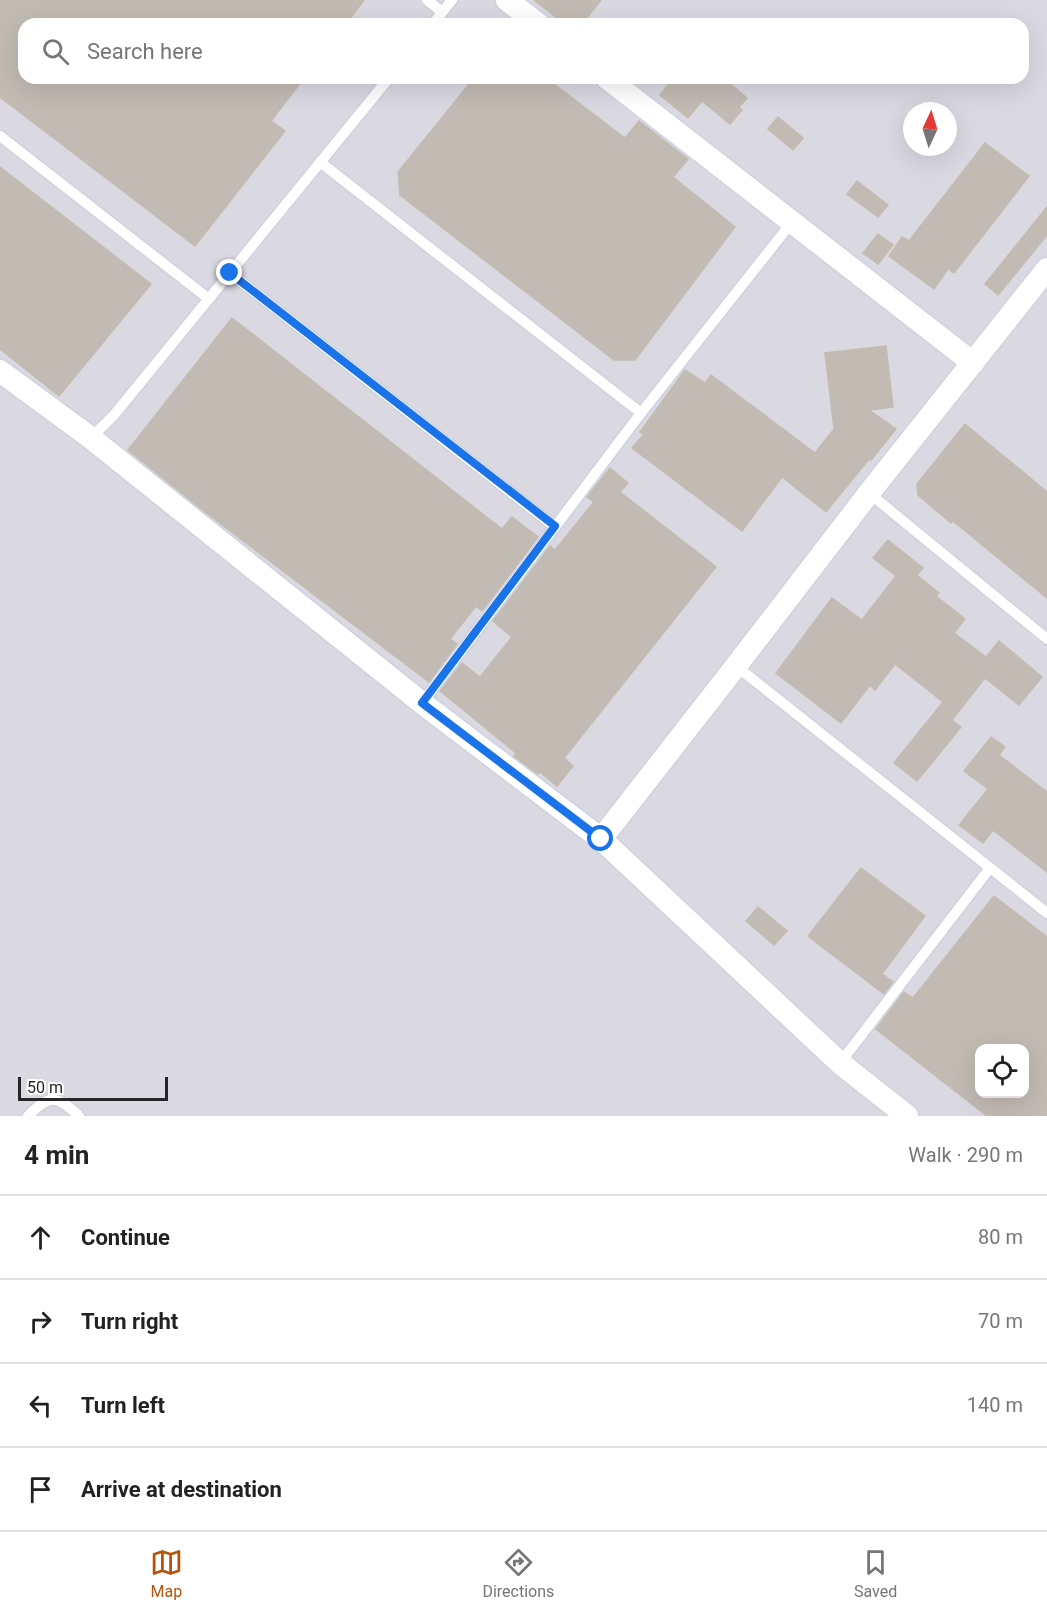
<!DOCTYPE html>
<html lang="en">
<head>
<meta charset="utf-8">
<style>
  :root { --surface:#fff; --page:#f6f6f6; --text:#222; --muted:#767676; --line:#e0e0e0; --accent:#b45309 }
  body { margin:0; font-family:Roboto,sans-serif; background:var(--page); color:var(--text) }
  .controls { position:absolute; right:18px; bottom:18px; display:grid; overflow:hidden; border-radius:12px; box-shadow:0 6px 24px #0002 }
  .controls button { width:54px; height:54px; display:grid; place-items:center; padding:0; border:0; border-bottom:2px solid var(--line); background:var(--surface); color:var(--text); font:30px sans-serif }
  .compass { position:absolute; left:903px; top:102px; width:54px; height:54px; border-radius:50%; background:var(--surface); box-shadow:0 6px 24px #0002; rotate:4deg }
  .scale { position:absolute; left:18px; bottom:15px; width:150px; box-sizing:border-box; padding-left:6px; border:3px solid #262626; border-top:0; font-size:16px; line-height:21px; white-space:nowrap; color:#262626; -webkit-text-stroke:4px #fff; paint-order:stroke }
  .stop { position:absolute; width:18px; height:18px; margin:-14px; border:4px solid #1a73e8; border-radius:50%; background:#fff }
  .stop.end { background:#1a73e8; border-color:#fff; box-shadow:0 2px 6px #0008 }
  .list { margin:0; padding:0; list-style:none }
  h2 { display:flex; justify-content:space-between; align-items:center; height:78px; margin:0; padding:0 24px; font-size:26px }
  h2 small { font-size:20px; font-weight:400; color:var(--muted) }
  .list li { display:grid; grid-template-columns:39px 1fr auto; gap:18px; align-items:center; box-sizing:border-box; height:84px; padding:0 24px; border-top:2px solid var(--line) }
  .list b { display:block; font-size:22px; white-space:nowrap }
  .list em { font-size:20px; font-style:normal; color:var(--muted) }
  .icon { flex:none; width:33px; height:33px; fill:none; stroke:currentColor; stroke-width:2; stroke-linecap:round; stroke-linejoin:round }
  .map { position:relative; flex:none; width:1047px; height:1116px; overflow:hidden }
  .search { position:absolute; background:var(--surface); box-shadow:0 6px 24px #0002; left:18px; right:18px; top:18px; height:66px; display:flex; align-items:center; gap:15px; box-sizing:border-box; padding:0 21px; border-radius:18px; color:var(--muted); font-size:22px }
  .sheet { height:414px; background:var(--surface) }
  nav { display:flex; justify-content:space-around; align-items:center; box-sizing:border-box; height:84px; border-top:2px solid var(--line); background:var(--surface); font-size:16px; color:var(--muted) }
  nav a { display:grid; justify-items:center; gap:3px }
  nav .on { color:var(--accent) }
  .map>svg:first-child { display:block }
</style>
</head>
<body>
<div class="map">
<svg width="1047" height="1116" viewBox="0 0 1047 1116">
  <rect width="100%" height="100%" fill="#eadfd7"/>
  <path fill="#dad8e1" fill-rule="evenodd" d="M 0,0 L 1047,0 L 1047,1116 L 0,1116 ZM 24,24 L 1023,24 L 1023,78 L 24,78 ZM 912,111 L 948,111 L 948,147 L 912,147 ZM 980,1048 L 1024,1048 L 1024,1094 L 980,1094 Z"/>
  <g fill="#c1bbb3" stroke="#c4bbb1" stroke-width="1.5" fill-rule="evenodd">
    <path d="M 0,0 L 364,0 L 346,24 L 24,24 L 24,78 L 304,78 L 271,121 L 285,131 L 195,246 L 0,97 Z"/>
    <path d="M 534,0 L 601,0 L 582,24 L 565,24 Z"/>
    <path d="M 474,78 L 546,78 L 625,138 L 639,121 L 688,159 L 673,177 L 735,227 L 635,360 L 614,360 L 400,195 L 398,172 Z"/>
    <path d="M 674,78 L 723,78 L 747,98 L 739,107 L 742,110 L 730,124 L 702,101 L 688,118 L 660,95 Z"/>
    <path d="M 778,117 L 803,138 L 793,150 L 768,129 Z"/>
    <path d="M 985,143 L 1029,176 L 954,273 L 948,269 L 934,289 L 889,256 L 902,237 L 909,241 Z"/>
    <path d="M 0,167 L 151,284 L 59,396 L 0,349 Z"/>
    <path d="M 857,181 L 888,205 L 878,217 L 847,194 Z"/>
    <path d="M 1047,207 L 1047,235 L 998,295 L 985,284 Z"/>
    <path d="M 878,234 L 893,245 L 878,264 L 863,253 Z"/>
    <path d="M 232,318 L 502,529 L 512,517 L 538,537 L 482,611 L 476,606 L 450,639 L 457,644 L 429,682 L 200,508 L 128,450 Z"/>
    <path d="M 886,346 L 893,407 L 869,410 L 896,429 L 871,460 L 869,459 L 826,512 L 782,477 L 742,531 L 632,448 L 644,434 L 640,432 L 685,370 L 705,383 L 711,375 L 815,453 L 834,429 L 825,353 Z"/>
    <path d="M 965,424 L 1047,492 L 1047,598 L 953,521 L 951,523 L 918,495 L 917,484 Z"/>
    <path d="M 610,468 L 628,483 L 620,492 L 716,567 L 564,758 L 573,766 L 557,786 L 540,772 L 538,774 L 514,756 L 516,753 L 440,691 L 462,663 L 480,677 L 512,637 L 493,621 L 550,546 L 555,550 L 594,502 L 587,497 Z"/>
    <path d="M 888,540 L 923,568 L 917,575 L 939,593 L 936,596 L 965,619 L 954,633 L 986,657 L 999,641 L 1042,677 L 1019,705 L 985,678 L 952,720 L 961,727 L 917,781 L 894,763 L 943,702 L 895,664 L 875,690 L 870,685 L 841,723 L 776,673 L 832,598 L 862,620 L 896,576 L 873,558 Z"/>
    <path d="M 991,737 L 1005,747 L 999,755 L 1047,792 L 1047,872 L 993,830 L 983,843 L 959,825 L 988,789 L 964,771 Z"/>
    <path d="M 861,868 L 925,916 L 882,974 L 893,982 L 884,994 L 808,936 Z"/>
    <path d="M 994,896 L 1047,937 L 1047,1116 L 987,1116 L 876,1029 L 904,992 L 913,998 ZM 980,1048 L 1024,1048 L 1024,1094 L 980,1094 Z"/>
    <path d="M 758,907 L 787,931 L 774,945 L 746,921 Z"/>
  </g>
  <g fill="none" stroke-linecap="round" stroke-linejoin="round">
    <defs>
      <g id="lane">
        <path d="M 427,0 L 442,12"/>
        <path d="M 433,24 L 452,0"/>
        <path d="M 0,136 L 209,299"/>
        <path d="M 320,162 L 641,413"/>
        <path d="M 230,273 L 555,527"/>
        <path d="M 91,438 L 114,415 L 389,78"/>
        <path d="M 869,493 L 1047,639"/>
        <path d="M 736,666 L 1047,913"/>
        <path d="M 422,703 L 641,413 L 792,222"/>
        <path d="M 840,1063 L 990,868"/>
        <path d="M 28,1116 C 50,1094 56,1095 79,1116"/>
      </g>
      <g id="street">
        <path d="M 507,0 L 538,24"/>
        <path d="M 607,78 L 973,363"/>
        <path d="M 0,371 L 91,438 L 422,703 L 601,839 L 840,1063 L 907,1116"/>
        <path d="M 601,839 L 736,666 L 869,493 L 1047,269"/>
      </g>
    </defs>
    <use href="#lane" stroke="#cdd3e0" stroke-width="13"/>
    <use href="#street" stroke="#cdd3e0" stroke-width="25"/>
    <use href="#lane" stroke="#fff" stroke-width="10"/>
    <use href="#street" stroke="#fff" stroke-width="22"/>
  </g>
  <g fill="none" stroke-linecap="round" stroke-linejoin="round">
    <path stroke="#1a73e8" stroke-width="8" d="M 230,273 L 555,526 L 422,703 L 601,839"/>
  </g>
</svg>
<div class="controls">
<button><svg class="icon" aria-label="locate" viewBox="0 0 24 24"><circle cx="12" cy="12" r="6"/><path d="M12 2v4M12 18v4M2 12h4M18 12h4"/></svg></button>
</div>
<svg class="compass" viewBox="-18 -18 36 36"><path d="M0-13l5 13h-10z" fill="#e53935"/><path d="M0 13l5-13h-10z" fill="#767676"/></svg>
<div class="scale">50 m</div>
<div class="stop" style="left:601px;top:839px"></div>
<div class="stop end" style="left:230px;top:273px"></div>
<div class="search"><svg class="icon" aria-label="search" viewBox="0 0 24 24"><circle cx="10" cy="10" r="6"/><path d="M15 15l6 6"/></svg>Search here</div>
</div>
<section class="sheet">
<h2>4 min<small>Walk · 290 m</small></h2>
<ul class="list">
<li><svg class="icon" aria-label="ahead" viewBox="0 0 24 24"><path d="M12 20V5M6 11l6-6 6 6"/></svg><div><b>Continue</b></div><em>80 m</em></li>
<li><svg class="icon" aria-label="right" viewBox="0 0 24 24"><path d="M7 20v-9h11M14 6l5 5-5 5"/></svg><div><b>Turn right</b></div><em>70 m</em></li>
<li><svg class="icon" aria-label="left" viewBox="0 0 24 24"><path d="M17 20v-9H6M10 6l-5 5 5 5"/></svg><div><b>Turn left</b></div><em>140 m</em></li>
<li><svg class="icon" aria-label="arrive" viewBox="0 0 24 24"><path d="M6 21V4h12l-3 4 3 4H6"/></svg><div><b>Arrive at destination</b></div></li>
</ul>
</section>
<nav>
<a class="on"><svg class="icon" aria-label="map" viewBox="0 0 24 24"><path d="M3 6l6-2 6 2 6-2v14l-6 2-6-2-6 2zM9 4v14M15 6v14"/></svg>Map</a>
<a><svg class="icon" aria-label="directions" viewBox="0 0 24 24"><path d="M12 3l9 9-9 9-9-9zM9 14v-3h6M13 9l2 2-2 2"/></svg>Directions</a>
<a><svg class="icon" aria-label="saved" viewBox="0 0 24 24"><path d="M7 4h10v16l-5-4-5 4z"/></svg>Saved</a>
</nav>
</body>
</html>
